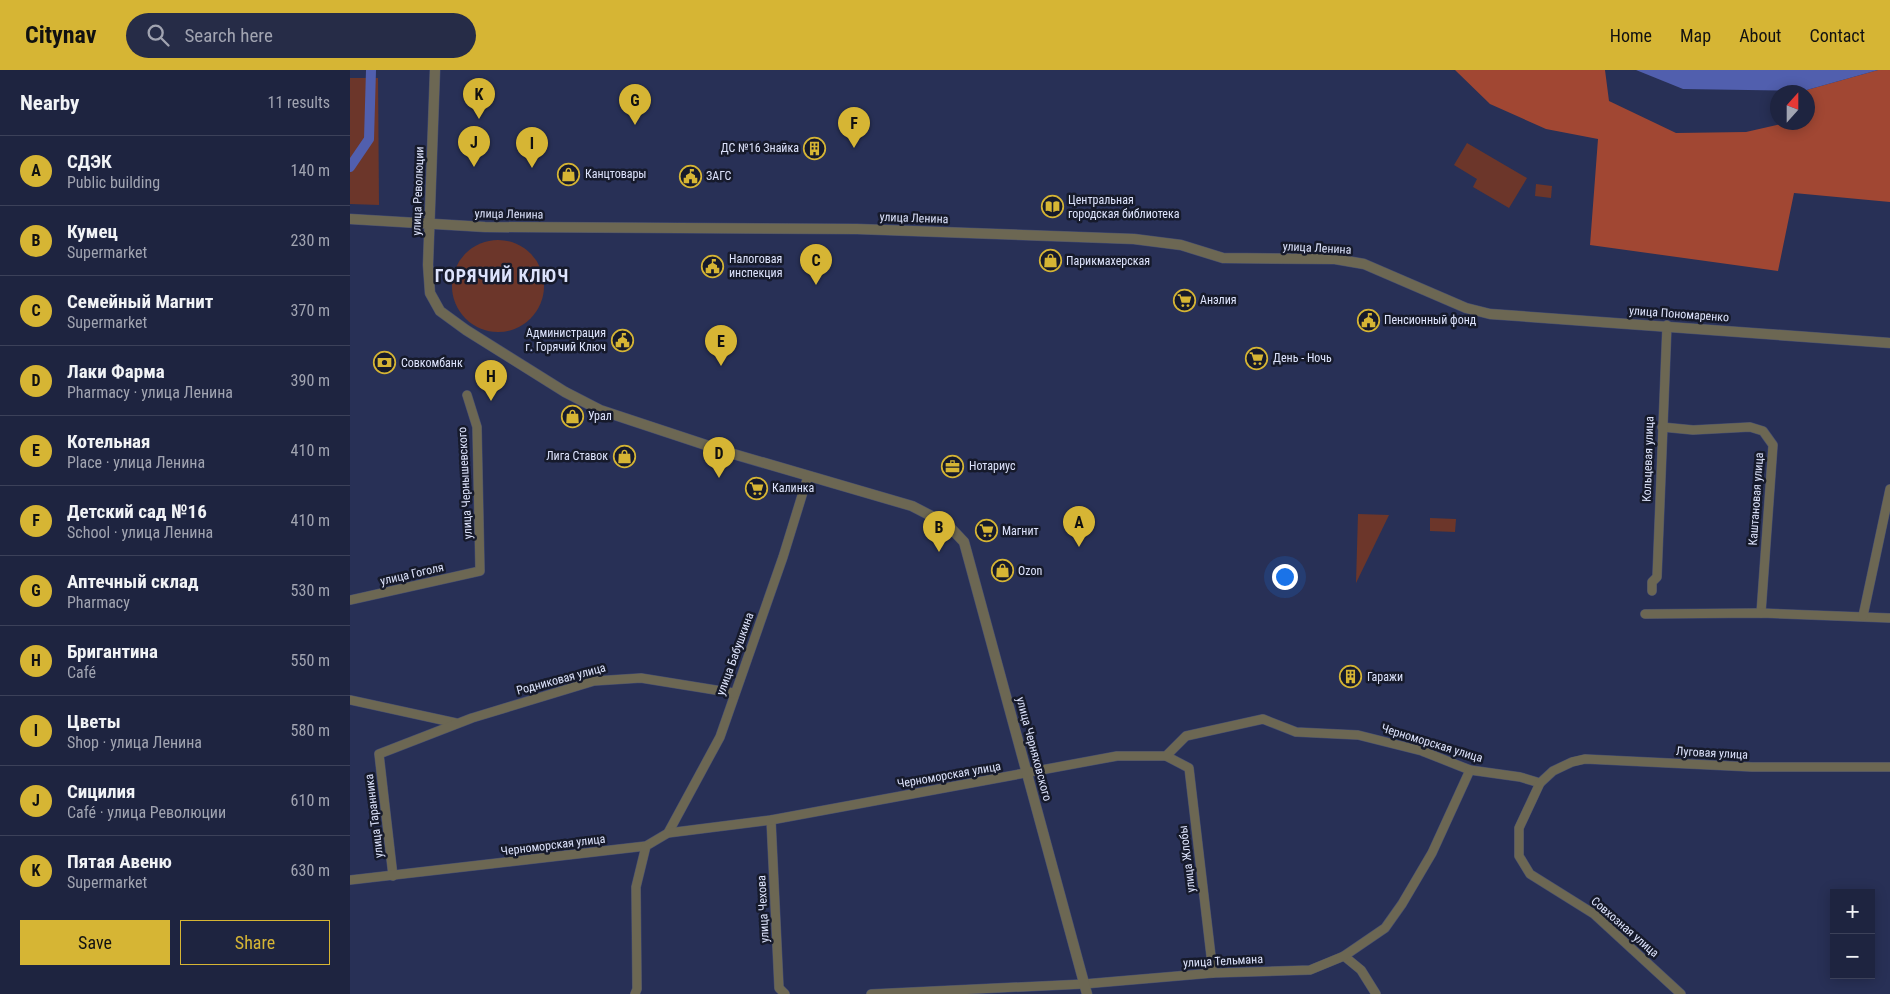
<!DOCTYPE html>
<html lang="en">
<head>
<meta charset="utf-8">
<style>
  :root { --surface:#1e2440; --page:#262c47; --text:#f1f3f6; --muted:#a1a4b1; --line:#3c4159; --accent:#d6b534 }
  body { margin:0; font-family:"Roboto Condensed",sans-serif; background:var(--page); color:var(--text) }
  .controls { position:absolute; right:15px; bottom:15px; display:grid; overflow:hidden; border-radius:0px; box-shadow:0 2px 12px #0003 }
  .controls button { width:45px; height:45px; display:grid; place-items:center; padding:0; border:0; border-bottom:1px solid var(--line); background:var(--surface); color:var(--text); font:25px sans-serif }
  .compass { position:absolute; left:1420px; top:15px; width:45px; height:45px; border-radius:50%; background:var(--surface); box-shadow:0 2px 12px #0003; rotate:21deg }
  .you { position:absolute; left:934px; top:506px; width:18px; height:18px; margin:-12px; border:4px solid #fff; border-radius:50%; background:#1a73e8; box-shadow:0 0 0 8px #1a73e833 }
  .badge { display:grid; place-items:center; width:32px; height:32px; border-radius:50%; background:var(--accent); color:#111; font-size:16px; font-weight:700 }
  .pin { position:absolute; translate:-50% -41px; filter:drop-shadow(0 1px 2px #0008) }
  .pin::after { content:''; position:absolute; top:26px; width:18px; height:15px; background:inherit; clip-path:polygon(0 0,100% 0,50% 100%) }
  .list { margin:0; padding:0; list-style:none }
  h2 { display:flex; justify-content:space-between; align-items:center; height:65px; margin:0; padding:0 20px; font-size:21px }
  h2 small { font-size:16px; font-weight:400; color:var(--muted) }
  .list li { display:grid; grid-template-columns:32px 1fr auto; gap:15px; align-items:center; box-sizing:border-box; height:70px; padding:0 20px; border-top:1px solid var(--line) }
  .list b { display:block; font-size:19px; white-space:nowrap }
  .list p { margin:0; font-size:16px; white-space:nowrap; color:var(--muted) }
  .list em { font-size:16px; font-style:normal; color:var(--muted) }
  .actions { display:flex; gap:10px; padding:15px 20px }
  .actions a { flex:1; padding:11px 0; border:1px solid var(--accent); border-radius:0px; text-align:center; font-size:18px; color:var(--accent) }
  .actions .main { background:var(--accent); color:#111 }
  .icon { flex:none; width:28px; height:28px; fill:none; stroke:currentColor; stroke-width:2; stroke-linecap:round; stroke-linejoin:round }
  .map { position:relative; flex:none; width:1540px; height:924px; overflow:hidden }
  header { display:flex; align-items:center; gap:30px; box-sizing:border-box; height:70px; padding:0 25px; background:var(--accent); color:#111 }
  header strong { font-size:24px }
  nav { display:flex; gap:28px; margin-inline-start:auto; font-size:18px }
  .search { width:350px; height:45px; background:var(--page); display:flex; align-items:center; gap:12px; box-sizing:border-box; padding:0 18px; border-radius:28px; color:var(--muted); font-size:19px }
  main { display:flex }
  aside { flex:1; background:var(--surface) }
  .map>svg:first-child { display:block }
</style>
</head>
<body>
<header>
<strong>Citynav</strong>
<div class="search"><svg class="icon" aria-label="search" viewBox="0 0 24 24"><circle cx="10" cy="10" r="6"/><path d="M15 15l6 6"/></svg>Search here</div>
<nav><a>Home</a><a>Map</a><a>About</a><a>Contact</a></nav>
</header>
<main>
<aside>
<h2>Nearby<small>11 results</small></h2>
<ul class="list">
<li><span class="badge">A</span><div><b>СДЭК</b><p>Public building</p></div><em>140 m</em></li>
<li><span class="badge">B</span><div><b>Кумец</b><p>Supermarket</p></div><em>230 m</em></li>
<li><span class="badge">C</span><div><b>Семейный Магнит</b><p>Supermarket</p></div><em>370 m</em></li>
<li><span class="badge">D</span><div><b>Лаки Фарма</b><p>Pharmacy · улица Ленина</p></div><em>390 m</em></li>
<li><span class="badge">E</span><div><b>Котельная</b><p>Place · улица Ленина</p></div><em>410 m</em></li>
<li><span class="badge">F</span><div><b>Детский сад №16</b><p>School · улица Ленина</p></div><em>410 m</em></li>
<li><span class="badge">G</span><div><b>Аптечный склад</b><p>Pharmacy</p></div><em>530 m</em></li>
<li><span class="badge">H</span><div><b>Бригантина</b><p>Café</p></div><em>550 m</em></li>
<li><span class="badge">I</span><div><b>Цветы</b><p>Shop · улица Ленина</p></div><em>580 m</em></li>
<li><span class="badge">J</span><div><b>Сицилия</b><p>Café · улица Революции</p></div><em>610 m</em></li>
<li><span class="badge">K</span><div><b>Пятая Авеню</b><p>Supermarket</p></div><em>630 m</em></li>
</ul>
<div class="actions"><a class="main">Save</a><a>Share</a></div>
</aside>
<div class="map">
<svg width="1540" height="924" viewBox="0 0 1540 924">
  <rect width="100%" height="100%" fill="#283056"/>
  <g fill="#6c362a">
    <path d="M 0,8 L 28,8 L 29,135 L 0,134 Z"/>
    <path d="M 1117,73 L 1177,108 L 1159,138 L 1123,117 L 1127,109 L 1104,95 Z"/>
    <path d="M 1186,114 L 1202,116 L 1201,128 L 1185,126 Z"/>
    <circle cx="148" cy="216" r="46"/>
    <path d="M 1008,444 L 1039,445 L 1006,513 Z"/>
    <path d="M 1080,448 L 1106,449 L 1105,462 L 1080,461 Z"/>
  </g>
  <path fill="#a14733" d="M 1105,0 L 1255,0 L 1259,31 L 1326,63 L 1396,62 L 1436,53 L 1458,52 L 1458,22 L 1453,21 L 1528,0 L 1540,0 L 1540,132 L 1444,123 L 1428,201 L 1240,175 L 1248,69 L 1196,59 L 1140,34 Z"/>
  <path fill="#515fae" d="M 1286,0 L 1528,0 L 1453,21 L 1333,19 Z"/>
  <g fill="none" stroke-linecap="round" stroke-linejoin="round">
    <path stroke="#515fae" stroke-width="10" d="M 0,97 L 19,69 L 21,0"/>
    <defs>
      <g id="minor">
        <path d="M 1312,357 L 1343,360 L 1400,357 L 1413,361 L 1423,375 L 1411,543"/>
        <path d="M 1302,521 L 1302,512 L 1307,507 L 1317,255"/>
        <path d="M 0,530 L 130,501 L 127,357 L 117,325"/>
        <path d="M 1295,544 L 1411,543 L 1540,548"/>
        <path d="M 1513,546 L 1540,419"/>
        <path d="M 0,630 L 106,653"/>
        <path d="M 816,686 L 839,698 L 863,903"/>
        <path d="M 421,750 L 429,918 L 435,924"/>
        <path d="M 318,763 L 370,667 L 433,487 L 458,406"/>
        <path d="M 43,806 L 29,684 L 122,648 L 244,611 L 291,608 L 384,623"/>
        <path d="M 0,810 L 296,776 L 318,763 L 421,750 L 767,686 L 816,686 L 836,666 L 913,649 L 946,662 L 1008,665 L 1072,681 L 1120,700 L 1170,707 L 1190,713"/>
        <path d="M 994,886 L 1011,900 L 1026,924"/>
        <path d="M 285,924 L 287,919 L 286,817 L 296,776"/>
        <path d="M 521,924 L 734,914 L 863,903 L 960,900 L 994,886 L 1035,858 L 1052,834 L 1082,783 L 1120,700"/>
        <path d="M 1331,924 L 1244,844 L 1180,804 L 1169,786 L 1169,758 L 1190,713 L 1203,701 L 1222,692 L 1235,689 L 1402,697 L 1540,697"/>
      </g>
      <g id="tertiary">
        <path d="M 85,0 L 78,195 L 80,223 L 90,241 L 116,260 L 215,322 L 250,340 L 380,383 L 562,436 L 597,454 L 614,472 L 737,924"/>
        <path d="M 0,149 L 135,157 L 507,159 L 784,169 L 831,175 L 873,188 L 985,189 L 1014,194 L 1116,238 L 1140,244 L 1540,273"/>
      </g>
    </defs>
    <use href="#minor" stroke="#454d71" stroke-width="10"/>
    <use href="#tertiary" stroke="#454d71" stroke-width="11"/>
    <use href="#minor" stroke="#6c6753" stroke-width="9"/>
    <use href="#tertiary" stroke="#6c6753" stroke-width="10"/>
  </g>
  <defs>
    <symbol id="building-ring" viewBox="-11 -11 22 22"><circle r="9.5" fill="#161a2b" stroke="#d6b534" stroke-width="1.5"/><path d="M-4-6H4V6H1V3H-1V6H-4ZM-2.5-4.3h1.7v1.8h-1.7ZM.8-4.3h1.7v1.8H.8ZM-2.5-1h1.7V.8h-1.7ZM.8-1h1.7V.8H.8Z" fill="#d6b534"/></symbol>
    <symbol id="shop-ring" viewBox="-11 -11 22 22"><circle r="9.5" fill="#161a2b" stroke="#d6b534" stroke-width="1.5"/><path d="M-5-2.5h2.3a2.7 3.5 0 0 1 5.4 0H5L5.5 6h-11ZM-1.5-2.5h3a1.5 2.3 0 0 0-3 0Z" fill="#d6b534"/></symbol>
    <symbol id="civic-ring" viewBox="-11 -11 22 22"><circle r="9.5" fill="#161a2b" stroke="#d6b534" stroke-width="1.5"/><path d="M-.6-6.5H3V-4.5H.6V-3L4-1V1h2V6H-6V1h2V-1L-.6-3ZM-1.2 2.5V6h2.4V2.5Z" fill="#d6b534"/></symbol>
    <symbol id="library-ring" viewBox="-11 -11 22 22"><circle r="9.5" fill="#161a2b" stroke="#d6b534" stroke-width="1.5"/><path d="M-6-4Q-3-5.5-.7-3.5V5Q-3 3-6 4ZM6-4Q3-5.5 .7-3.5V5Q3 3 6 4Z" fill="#d6b534"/></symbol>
    <symbol id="supermarket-ring" viewBox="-11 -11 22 22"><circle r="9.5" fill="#161a2b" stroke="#d6b534" stroke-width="1.5"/><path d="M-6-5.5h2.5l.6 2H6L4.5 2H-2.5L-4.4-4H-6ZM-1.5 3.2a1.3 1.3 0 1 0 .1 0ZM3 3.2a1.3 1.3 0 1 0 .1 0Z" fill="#d6b534"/></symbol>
    <symbol id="bank-ring" viewBox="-11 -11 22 22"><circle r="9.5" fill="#161a2b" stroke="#d6b534" stroke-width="1.5"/><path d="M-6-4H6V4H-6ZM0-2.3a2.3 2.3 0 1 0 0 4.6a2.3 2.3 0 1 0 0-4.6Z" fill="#d6b534"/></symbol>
    <symbol id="office-ring" viewBox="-11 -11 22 22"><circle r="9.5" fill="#161a2b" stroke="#d6b534" stroke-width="1.5"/><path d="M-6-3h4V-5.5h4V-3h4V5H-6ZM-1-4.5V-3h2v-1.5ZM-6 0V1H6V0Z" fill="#d6b534"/></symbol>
  </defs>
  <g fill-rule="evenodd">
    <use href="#building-ring" x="452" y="66" width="25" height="25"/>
    <use href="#shop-ring" x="206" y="92" width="25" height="25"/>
    <use href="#civic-ring" x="328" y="94" width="25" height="25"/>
    <use href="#library-ring" x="690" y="124" width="25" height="25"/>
    <use href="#shop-ring" x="688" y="178" width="25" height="25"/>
    <use href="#civic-ring" x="350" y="184" width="25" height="25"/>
    <use href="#supermarket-ring" x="822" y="218" width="25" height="25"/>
    <use href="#civic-ring" x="1006" y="238" width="25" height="25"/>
    <use href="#civic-ring" x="260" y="258" width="25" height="25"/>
    <use href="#supermarket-ring" x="894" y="276" width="25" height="25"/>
    <use href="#bank-ring" x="22" y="280" width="25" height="25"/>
    <use href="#shop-ring" x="210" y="334" width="25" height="25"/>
    <use href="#shop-ring" x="262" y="374" width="25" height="25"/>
    <use href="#office-ring" x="590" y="384" width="25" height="25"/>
    <use href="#supermarket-ring" x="394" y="406" width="25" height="25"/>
    <use href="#supermarket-ring" x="624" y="448" width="25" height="25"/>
    <use href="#shop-ring" x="640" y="488" width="25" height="25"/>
    <use href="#building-ring" x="988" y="594" width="25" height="25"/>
  </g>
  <g text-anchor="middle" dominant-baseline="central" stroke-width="5" stroke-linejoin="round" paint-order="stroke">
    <g font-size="12" fill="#dde3fc" stroke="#161a2b" text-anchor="start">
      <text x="449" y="78" text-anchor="end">ДС №16 Знайка</text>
      <text x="235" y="104">Канцтовары</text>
      <text x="356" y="106">ЗАГС</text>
      <text x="718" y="130">Центральная<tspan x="718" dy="14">городская библиотека</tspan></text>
      <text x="379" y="189">Налоговая<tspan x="379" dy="14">инспекция</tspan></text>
      <text x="716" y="191">Парикмахерская</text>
      <text x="850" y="230">Анэлия</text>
      <text x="1034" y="250">Пенсионный фонд</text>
      <text x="256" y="263" text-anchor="end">Администрация<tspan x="256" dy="14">г. Горячий Ключ</tspan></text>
      <text x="923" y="288">День - Ночь</text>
      <text x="51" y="293">Совкомбанк</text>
      <text x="238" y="346">Урал</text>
      <text x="258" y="386" text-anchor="end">Лига Ставок</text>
      <text x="619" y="396">Нотариус</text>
      <text x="422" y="418">Калинка</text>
      <text x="652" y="461">Магнит</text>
      <text x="668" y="501">Ozon</text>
      <text x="1017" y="607">Гаражи</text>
    </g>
    <g font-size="12" fill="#dde3fc" stroke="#161a2b">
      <text transform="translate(68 121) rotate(-88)">улица Революции</text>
      <text transform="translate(159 144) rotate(1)">улица Ленина</text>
      <text transform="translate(564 148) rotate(2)">улица Ленина</text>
      <text transform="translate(967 178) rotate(3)">улица Ленина</text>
      <text transform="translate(1329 244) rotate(4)">улица Пономаренко</text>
      <text transform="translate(1298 389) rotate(-88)">Кольцевая улица</text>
      <text transform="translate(115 413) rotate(-93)">улица Чернышевского</text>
      <text transform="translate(1406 429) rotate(-86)">Каштановая улица</text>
      <text transform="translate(62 504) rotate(-13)">улица Гоголя</text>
      <text transform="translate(385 584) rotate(-70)">улица Бабушкина</text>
      <text transform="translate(211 609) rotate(-15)">Родниковая улица</text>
      <text transform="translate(1082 673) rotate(17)">Черноморская улица</text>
      <text transform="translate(684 679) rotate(75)">улица Черняховского</text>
      <text transform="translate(1362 683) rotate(3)">Луговая улица</text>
      <text transform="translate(599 705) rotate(-10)">Черноморская улица</text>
      <text transform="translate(24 746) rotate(-97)">улица Таранника</text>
      <text transform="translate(203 775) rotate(-7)">Черноморская улица</text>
      <text transform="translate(837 789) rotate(-97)">улица Жлобы</text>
      <text transform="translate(413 839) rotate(-93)">улица Чехова</text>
      <text transform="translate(1275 857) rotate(41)">Совхозная улица</text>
      <text transform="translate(873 891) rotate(-3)">улица Тельмана</text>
    </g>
    <g font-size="18" font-weight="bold" letter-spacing="1" fill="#dde3fc" stroke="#161a2b">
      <text x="152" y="205">ГОРЯЧИЙ КЛЮЧ</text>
    </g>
  </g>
</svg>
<div class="controls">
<button>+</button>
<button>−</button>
</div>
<svg class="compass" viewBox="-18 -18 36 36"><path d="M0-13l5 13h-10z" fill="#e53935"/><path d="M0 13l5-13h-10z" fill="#a1a4b1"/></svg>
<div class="you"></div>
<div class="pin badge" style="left:729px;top:477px">A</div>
<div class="pin badge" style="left:589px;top:482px">B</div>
<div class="pin badge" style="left:466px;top:215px">C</div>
<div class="pin badge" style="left:369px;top:408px">D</div>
<div class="pin badge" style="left:371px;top:296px">E</div>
<div class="pin badge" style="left:504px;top:78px">F</div>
<div class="pin badge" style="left:285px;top:55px">G</div>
<div class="pin badge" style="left:141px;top:331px">H</div>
<div class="pin badge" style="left:182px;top:98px">I</div>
<div class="pin badge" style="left:124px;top:97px">J</div>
<div class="pin badge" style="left:129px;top:49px">K</div>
</div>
</main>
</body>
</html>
